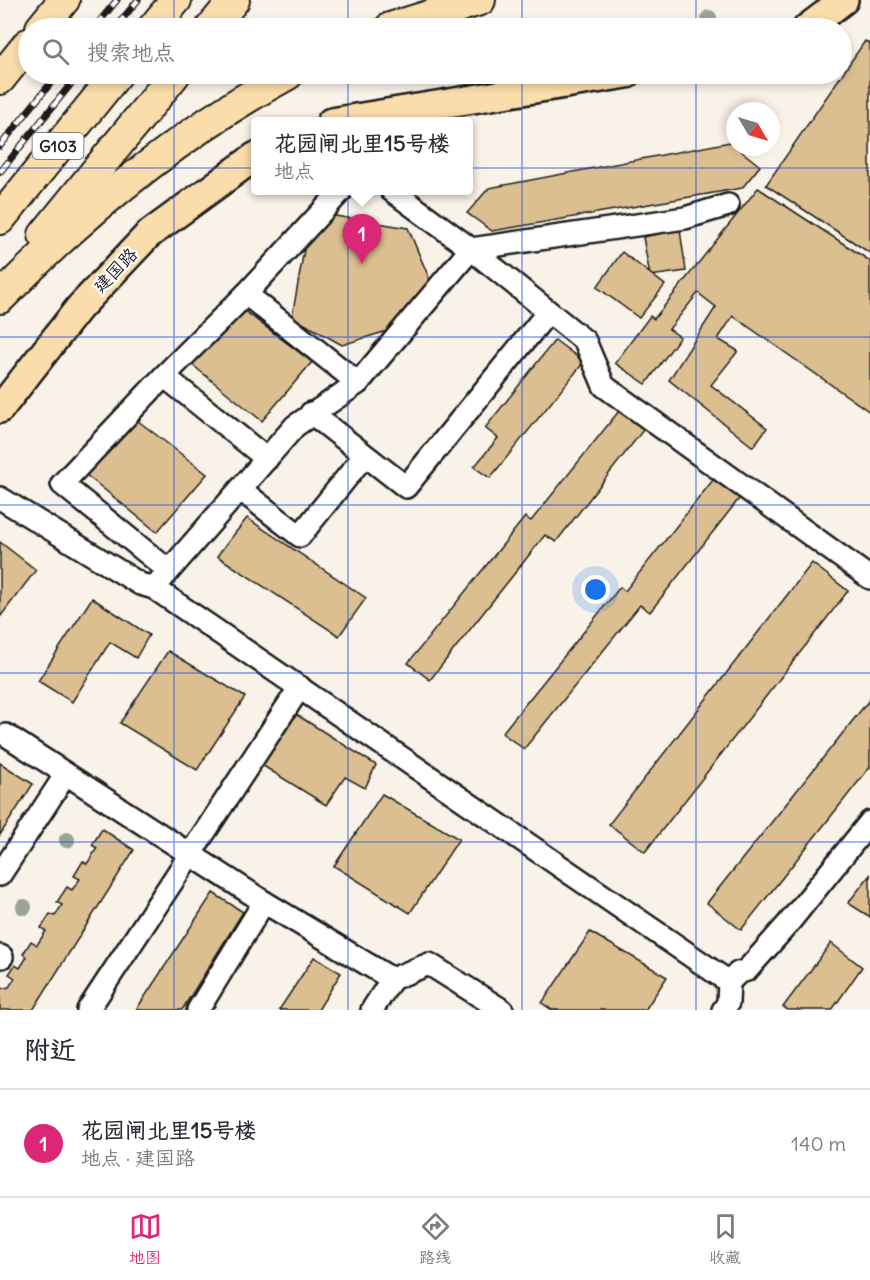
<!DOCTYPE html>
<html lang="zh">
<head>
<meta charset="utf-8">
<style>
  :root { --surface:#fff; --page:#f2f2f3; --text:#2b2b33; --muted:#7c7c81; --line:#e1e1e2; --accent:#db2777 }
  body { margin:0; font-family:Delius,"LXGW WenKai TC",sans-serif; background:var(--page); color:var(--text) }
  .compass { position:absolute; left:726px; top:102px; width:54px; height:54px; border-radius:50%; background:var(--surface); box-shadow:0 3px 9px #0003; rotate:128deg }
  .you { position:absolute; left:596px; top:590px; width:21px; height:21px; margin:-15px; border:4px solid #fff; border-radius:50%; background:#1a73e8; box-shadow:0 0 0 9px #1a73e833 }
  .badge { display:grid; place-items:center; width:39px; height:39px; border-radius:50%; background:var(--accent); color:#fff; font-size:20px; font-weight:700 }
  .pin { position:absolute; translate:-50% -50px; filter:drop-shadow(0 2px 3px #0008) }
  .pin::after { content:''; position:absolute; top:32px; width:21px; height:18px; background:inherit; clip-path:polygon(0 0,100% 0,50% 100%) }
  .popup { position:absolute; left:251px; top:117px; width:222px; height:78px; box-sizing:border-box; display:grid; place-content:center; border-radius:6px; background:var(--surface); filter:drop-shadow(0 2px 4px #0005); font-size:20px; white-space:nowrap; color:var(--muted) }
  .popup b { font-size:22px; color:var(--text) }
  .popup::after { content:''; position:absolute; left:50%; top:100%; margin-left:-12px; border:12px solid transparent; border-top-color:var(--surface) }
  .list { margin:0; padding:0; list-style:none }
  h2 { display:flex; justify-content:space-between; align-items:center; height:78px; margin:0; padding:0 24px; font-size:26px }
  h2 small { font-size:20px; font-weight:400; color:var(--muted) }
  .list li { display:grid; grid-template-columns:39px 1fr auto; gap:18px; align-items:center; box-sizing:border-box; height:108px; padding:0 24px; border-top:2px solid var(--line) }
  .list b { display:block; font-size:22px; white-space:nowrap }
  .list p { margin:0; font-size:20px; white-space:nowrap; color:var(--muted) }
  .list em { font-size:20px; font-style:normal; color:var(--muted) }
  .icon { flex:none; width:33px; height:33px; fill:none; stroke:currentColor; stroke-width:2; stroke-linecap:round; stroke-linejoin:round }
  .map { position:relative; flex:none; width:870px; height:1010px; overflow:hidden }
  .search { position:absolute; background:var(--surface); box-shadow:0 3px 9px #0003; left:18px; right:18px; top:18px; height:66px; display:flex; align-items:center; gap:15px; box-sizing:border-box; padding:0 21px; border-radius:33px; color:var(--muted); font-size:22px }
  .sheet { height:186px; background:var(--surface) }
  nav { display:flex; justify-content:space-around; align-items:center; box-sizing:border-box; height:84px; border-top:2px solid var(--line); background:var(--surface); font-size:16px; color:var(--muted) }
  nav a { display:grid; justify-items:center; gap:3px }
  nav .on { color:var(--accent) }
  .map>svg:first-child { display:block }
</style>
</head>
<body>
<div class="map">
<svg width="870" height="1010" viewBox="0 0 870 1010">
  <rect width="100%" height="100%" fill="#f8f2e9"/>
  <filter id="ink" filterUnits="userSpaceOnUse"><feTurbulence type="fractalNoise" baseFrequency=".0167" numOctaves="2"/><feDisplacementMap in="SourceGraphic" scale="12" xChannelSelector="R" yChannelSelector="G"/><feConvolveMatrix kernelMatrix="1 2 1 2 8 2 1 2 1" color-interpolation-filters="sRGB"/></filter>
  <g filter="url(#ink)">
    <g fill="#dcbf90" stroke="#1c1c1c" stroke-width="1.5">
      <path d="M 865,41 L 870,44 L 870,253 L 766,185 Z"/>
      <path d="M 730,142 L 760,166 L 742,188 L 492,231 L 467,213 L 489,188 Z"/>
      <path d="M 758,188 L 870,261 L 870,412 L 733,316 L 718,339 L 738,351 L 711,385 L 767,428 L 753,447 L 669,380 L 716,307 L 698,293 L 669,329 L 680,337 L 646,384 L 615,363 L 650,316 L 654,319 Z"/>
      <path d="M 329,215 L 408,228 L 432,285 L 403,326 L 342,345 L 292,317 L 305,244 Z"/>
      <path d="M 680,230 L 686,271 L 650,276 L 643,237 Z"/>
      <path d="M 622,252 L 665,285 L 639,318 L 597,287 Z"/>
      <path d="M 238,306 L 312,362 L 262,421 L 190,363 Z"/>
      <path d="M 555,340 L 584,362 L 490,478 L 474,467 L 498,438 L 485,428 Z"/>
      <path d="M 623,406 L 647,425 L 556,542 L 545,535 L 430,680 L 408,663 L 525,517 L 531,521 Z"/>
      <path d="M 133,417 L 207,474 L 157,532 L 85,474 Z"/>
      <path d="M 717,475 L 742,495 L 650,612 L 640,605 L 524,749 L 502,733 L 620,587 L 625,591 Z"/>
      <path d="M 247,518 L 366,598 L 339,636 L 217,556 Z"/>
      <path d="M 0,542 L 36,570 L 0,617 Z"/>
      <path d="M 812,563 L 848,591 L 645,852 L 609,824 Z"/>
      <path d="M 92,598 L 149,635 L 136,658 L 110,642 L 72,702 L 38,681 Z"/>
      <path d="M 168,651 L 245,697 L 197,770 L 120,723 Z"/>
      <path d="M 870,699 L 870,767 L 741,930 L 707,903 Z"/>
      <path d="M 294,713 L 376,765 L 365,788 L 345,777 L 326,805 L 260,764 Z"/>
      <path d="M 0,763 L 33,784 L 0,835 Z"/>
      <path d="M 382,794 L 459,839 L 410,913 L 334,866 Z"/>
      <path d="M 102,829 L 134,850 L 33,1010 L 0,1010 L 0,989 L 9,987 L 15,978 L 9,974 L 15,965 L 20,968 L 27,957 L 23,954 L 31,941 L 37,945 L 46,931 L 41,928 L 50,914 L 55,916 L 62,905 L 57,902 L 67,887 L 72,890 L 80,879 L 74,876 L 83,861 L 87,864 L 97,848 L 92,845 Z"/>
      <path d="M 870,875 L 870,917 L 848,903 Z"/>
      <path d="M 213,893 L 243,912 L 182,1010 L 136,1010 Z"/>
      <path d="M 590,932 L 667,977 L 645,1010 L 552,1010 L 542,1003 Z"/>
      <path d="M 831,943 L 862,967 L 832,1010 L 788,1010 L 783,1007 Z"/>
      <path d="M 314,957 L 341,973 L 318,1010 L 279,1010 Z"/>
    </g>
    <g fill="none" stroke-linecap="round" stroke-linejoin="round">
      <defs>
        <g id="minor">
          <path d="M 342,190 L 246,294 L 358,383"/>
          <path d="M 391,190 L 471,249 L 685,218 L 728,205"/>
          <path d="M 246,294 L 164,376 L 267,459"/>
          <path d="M 164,376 L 62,484 L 168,570"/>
          <path d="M 311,413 L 406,487 L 548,312"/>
          <path d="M 241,490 L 300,536 L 364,456"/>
          <path d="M 0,498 L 140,584 L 154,588 L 729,982 L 728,1003 L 723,1010"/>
          <path d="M 154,588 L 295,426 L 358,383 L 471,249 L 585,341 L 604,386 L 870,578"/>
          <path d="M 6,735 L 264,902 L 392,979 L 429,964 L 502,1010"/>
          <path d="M 0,875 L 66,774"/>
          <path d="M 0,956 L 2,957"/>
          <path d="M 729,982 L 738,973 L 747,970 L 787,925 L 870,822"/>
          <path d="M 88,1010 L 300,687"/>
          <path d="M 198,1010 L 264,902"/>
          <path d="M 372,1010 L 392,979"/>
        </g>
        <g id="major">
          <path d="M 807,28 L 844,0"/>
          <path d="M 331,122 L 627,74"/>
          <path d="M 0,409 L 79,308 L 148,235 L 256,156"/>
        </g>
        <g id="highway">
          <path d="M 41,28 L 64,0"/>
          <path d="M 153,28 L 176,0"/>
          <path d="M 211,28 L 234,0"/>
          <path d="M 390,28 L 480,0"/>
          <path d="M 0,79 L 28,44"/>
          <path d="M 0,219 L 117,74"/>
          <path d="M 44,235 L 175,74"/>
          <path d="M 0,298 C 86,210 180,133 288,74"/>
        </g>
      </defs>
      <use href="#minor" stroke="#1c1c1c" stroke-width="26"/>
      <use href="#major" stroke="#1c1c1c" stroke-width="32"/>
      <use href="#highway" stroke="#1c1c1c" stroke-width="34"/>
      <use href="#minor" stroke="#fff" stroke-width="21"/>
      <use href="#major" stroke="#faddab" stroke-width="27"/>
      <use href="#highway" stroke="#faddab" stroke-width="30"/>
      <defs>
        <g id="rail">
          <path d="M 94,28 L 117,0"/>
          <path d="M 115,28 L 138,0"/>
          <path d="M 0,146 L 58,74"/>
          <path d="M 0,172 L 79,74"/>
        </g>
      </defs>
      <use href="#rail" stroke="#1c1c1c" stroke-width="7"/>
      <use href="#rail" stroke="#fff" stroke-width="4.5" stroke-dasharray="14" stroke-linecap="butt"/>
    </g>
    <g fill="#9aa394">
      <circle cx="709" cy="18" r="8"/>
      <circle cx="67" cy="840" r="8"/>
      <circle cx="24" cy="907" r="8"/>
    </g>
  </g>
  <path fill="none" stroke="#1d4ed8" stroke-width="1.5" stroke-opacity="0.55" d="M 174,0 L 174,28M 348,0 L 348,28M 522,0 L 522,28M 696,0 L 696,28M 174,74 L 174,1010M 348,74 L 348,1010M 522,74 L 522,1010M 696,74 L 696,1010M 0,168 L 870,168M 0,337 L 870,337M 0,505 L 870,505M 0,673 L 870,673M 0,842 L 870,842"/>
  <g text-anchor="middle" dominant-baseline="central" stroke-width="4.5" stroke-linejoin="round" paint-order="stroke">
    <rect fill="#fff" stroke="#606060" stroke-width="1.5" x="32.5" y="133" width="51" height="26" rx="4.5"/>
    <g font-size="16" font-weight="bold" fill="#1c1c1c">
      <text x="58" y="146">G103</text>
    </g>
    <g font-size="18" fill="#1c1c1c" stroke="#fff">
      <text transform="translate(115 270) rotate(-46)">建国路</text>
    </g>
  </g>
</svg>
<svg class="compass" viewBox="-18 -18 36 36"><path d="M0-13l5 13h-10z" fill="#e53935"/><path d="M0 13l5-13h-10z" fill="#7c7c81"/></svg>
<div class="you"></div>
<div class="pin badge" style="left:362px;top:264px">1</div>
<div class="popup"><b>花园闸北里15号楼</b>地点</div>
<div class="search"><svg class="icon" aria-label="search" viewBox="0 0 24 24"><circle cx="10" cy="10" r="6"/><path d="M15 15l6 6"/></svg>搜索地点</div>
</div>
<section class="sheet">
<h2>附近<small></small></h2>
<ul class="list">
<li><span class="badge">1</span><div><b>花园闸北里15号楼</b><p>地点 · 建国路</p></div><em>140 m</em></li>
</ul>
</section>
<nav>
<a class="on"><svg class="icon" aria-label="map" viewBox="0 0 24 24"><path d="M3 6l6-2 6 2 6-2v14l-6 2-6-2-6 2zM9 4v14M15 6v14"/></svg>地图</a>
<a><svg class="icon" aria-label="directions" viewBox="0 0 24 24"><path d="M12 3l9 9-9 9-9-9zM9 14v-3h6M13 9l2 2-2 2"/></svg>路线</a>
<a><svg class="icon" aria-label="saved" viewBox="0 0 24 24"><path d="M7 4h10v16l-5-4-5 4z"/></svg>收藏</a>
</nav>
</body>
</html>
